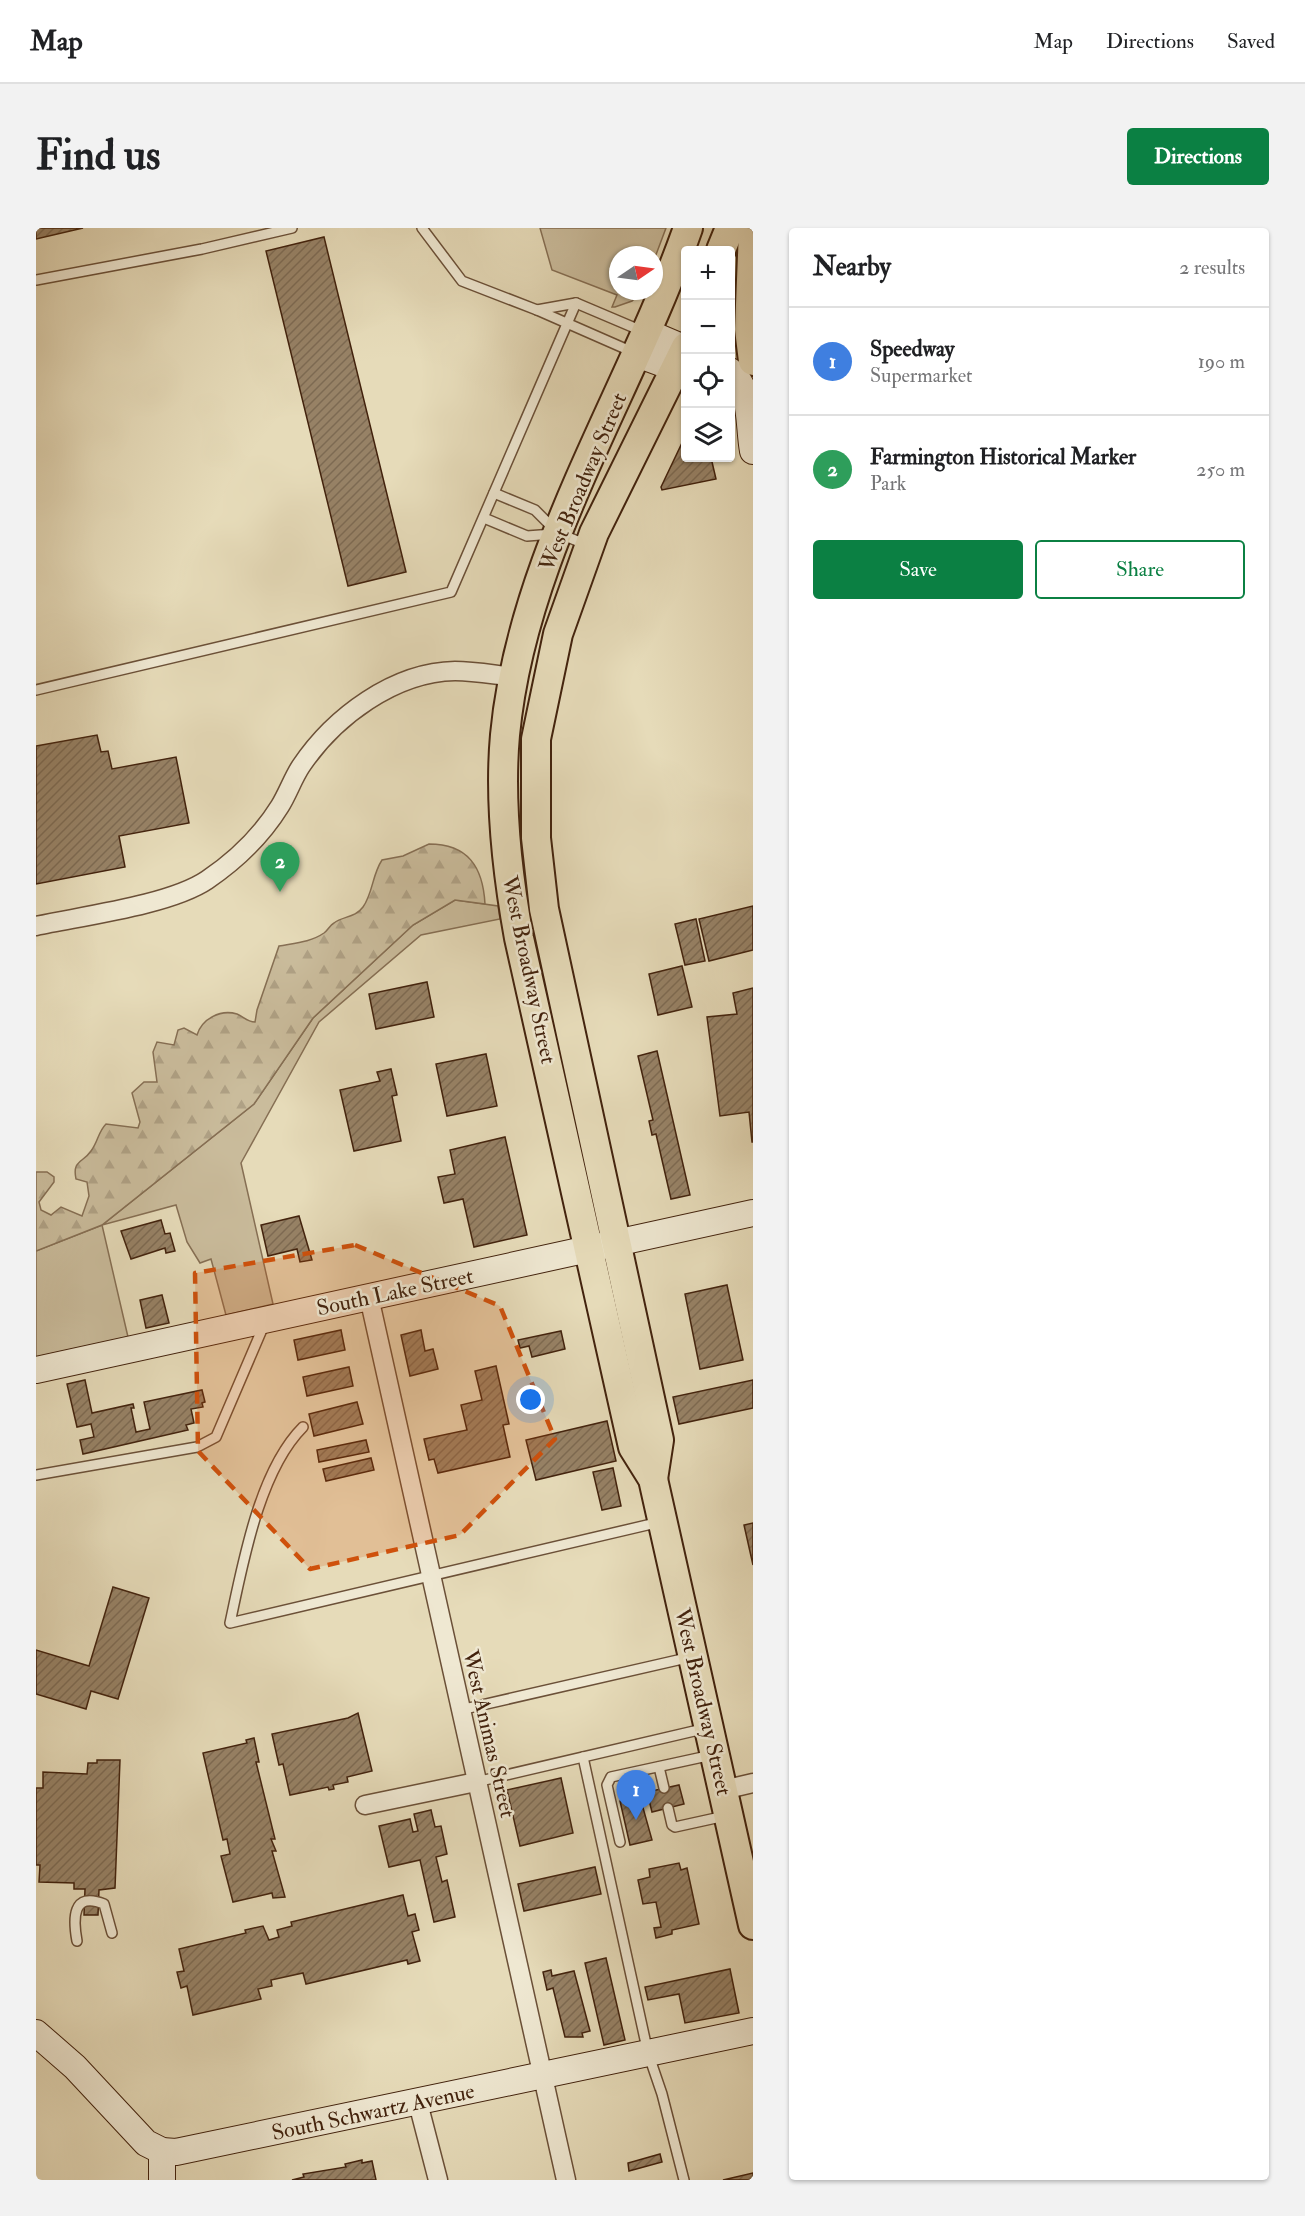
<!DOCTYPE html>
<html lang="en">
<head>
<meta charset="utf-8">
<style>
  :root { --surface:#fff; --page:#f2f2f2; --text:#202124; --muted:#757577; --line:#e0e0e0; --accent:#0b8043 }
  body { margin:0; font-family:"IM FELL Double Pica",serif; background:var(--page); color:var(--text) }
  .controls { position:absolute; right:18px; top:18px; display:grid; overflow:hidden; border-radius:6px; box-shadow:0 2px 4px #0004 }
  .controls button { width:54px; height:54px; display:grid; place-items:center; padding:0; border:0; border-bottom:2px solid var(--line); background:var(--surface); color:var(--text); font:30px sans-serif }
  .compass { position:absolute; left:573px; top:18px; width:54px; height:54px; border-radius:50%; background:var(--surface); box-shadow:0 2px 4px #0004; rotate:77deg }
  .you { position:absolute; left:495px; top:1172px; width:21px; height:21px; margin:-15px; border:4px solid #fff; border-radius:50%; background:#1a73e8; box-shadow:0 0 0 9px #1a73e833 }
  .badge { display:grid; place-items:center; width:39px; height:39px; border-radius:50%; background:var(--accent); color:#fff; font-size:20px; font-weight:700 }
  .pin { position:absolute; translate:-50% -50px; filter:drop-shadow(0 2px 3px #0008) }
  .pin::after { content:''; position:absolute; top:32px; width:21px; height:18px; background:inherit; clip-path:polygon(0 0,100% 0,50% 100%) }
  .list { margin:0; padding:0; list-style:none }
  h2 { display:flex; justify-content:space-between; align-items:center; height:78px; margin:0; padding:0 24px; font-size:26px }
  h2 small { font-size:20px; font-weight:400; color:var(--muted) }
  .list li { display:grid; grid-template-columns:39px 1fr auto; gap:18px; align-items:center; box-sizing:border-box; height:108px; padding:0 24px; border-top:2px solid var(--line) }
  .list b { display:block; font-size:22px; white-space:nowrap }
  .list p { margin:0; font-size:20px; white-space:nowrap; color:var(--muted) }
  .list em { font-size:20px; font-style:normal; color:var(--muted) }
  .actions { display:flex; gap:12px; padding:18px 24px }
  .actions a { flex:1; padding:14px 0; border:2px solid var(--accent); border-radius:6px; text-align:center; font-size:21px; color:var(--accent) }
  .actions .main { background:var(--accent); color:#fff }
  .icon { flex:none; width:33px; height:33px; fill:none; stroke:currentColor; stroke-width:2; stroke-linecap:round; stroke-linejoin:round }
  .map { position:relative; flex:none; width:717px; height:1952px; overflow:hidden; border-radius:6px }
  header { display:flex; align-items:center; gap:36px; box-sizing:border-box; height:84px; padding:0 30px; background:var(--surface); border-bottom:2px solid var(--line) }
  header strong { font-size:28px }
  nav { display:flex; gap:33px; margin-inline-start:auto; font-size:21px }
  .intro { display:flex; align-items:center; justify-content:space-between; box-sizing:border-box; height:144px; padding:0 36px }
  h1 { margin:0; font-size:42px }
  .button { padding:15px 27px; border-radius:6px; background:var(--accent); color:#fff; font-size:21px; font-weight:700 }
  main { display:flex; gap:36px; padding:0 36px }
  aside { flex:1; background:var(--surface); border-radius:6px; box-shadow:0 2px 4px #0004 }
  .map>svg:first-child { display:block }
</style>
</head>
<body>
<header>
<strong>Map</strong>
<nav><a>Map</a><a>Directions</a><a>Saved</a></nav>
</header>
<div class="intro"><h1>Find us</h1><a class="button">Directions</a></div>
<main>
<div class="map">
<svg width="717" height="1952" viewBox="0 0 717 1952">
  <defs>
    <pattern id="forest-firs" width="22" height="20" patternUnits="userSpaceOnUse" patternTransform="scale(1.5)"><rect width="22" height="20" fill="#cabc9c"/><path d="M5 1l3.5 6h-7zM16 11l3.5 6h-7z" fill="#afa185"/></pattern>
    <pattern id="building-hatch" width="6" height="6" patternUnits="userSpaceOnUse" patternTransform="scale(1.5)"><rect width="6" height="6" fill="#978266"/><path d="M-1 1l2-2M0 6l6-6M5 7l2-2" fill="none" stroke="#7d6a52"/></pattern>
  </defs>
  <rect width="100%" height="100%" fill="#e6dbb9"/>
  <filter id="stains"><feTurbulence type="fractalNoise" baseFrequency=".00333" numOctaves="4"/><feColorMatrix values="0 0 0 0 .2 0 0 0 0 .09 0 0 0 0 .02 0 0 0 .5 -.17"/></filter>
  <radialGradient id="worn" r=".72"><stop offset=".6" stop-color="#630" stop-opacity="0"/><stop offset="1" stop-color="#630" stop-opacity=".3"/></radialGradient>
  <g fill="#cabc9c" stroke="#866f54" stroke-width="1.5">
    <path d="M 504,0 L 630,0 L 618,32 L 618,27 L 582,27 L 582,63 L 606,63 L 596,73 L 579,79 L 576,79 L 581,67 L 516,42 Z"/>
    <path d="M 419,672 L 462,678 L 464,691 L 385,707 L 283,794 L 205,935 L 237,1076 L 190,1087 L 175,1031 L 164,1035 L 151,1014 L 140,977 L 66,997 L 92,1109 L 0,1129 L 0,1023 L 66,997 L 218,876 L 277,790 L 377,697 Z"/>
  </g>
  <path fill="url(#forest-firs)" stroke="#866f54" stroke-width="1.5" d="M 393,616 C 432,616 447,639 449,676 L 419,672 L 377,697 L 277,790 L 218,876 L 66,997 L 0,1023 L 0,944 L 11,944 L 18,949 L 18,954 L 3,974 L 5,982 L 15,987 L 25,979 L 46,988 L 53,968 L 51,954 L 40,951 C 36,932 47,935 55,923 C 62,914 62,904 70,896 L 102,900 L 104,894 L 96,865 L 108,854 L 121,854 L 117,824 L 121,814 L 138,817 L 142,802 L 148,800 L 161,807 C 166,791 184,781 201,786 C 208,789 211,794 219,794 L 221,782 L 243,718 C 259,715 275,714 288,705 C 292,702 294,697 298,695 C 307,688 319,690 327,679 C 337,665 336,647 346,632 L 367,628 Z"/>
  <g fill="url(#building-hatch)" stroke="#42220d" stroke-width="1.5">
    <path d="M 0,0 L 47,0 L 0,11 Z"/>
    <path d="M 288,9 L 370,344 L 312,358 L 230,23 Z"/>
    <path d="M 650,214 L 650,230 L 672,230 L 676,234 L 680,251 L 626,262 L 625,259 L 646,215 Z"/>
    <path d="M 61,507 L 65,524 L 72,523 L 76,541 L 140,529 L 153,595 L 83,608 L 89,639 L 0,656 L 0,518 Z"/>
    <path d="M 717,678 L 717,722 L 673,733 L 663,691 Z"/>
    <path d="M 660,691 L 669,733 L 649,737 L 639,696 Z"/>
    <path d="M 646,738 L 656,779 L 622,787 L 613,746 Z"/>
    <path d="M 391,754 L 398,789 L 340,801 L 333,766 Z"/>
    <path d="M 717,760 L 717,914 L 716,914 L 713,884 L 684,888 L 671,789 L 701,786 L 697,765 Z"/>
    <path d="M 621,823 L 654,967 L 635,971 L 620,906 L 616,907 L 613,893 L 617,892 L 602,828 Z"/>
    <path d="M 450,826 L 461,878 L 411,888 L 400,836 Z"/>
    <path d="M 355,841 L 361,867 L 356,868 L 365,913 L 318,923 L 304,862 L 344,853 L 341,844 Z"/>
    <path d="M 469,909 L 491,1007 L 438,1019 L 427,971 L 408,975 L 402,949 L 419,946 L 414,922 Z"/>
    <path d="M 263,988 L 276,1032 L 264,1034 L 261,1021 L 232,1028 L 225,997 Z"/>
    <path d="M 125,992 L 129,1006 L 134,1005 L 139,1023 L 130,1025 L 129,1020 L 95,1031 L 85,1003 Z"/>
    <path d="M 691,1057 L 707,1132 L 664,1141 L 649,1066 Z"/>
    <path d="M 126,1067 L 133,1095 L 110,1100 L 104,1072 Z"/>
    <path d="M 305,1102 L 309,1122 L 262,1132 L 258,1112 Z"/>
    <path d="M 385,1102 L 389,1123 L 397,1121 L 402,1141 L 374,1148 L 365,1107 Z"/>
    <path d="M 525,1103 L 529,1121 L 496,1129 L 493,1118 L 484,1120 L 482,1112 Z"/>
    <path d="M 460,1138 L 473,1196 L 467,1197 L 474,1229 L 402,1245 L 398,1231 L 393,1232 L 388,1211 L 431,1202 L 425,1177 L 446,1172 L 439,1143 Z"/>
    <path d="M 313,1139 L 317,1158 L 271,1168 L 267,1149 Z"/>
    <path d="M 49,1152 L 56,1185 L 97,1176 L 98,1180 L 95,1180 L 100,1204 L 114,1201 L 108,1174 L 166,1162 L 169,1174 L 166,1175 L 167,1179 L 155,1181 L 158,1195 L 150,1197 L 152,1202 L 47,1226 L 44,1212 L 58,1209 L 55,1196 L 41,1199 L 31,1156 Z"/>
    <path d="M 717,1152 L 717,1180 L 643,1196 L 637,1169 Z"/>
    <path d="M 321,1174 L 327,1196 L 278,1208 L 273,1186 Z"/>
    <path d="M 571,1193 L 580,1233 L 500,1252 L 490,1212 Z"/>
    <path d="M 330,1212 L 333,1224 L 283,1234 L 281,1222 Z"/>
    <path d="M 335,1230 L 338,1242 L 290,1253 L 287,1241 Z"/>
    <path d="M 577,1240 L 585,1278 L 566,1282 L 557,1244 Z"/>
    <path d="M 717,1295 L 717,1337 L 708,1297 Z"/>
    <path d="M 77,1359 L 113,1370 L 82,1471 L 55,1463 L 50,1481 L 0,1466 L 0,1422 L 53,1438 Z"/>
    <path d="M 322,1485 L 336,1543 L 311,1549 L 312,1554 L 297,1557 L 298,1561 L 293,1562 L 292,1559 L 254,1567 L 247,1536 L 243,1537 L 236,1506 L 312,1490 Z"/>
    <path d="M 218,1510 L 223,1534 L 220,1534 L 239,1611 L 235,1611 L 240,1623 L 236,1623 L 249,1669 L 237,1670 L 236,1665 L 197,1674 L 185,1628 L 194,1626 L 191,1611 L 187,1612 L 167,1525 L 211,1515 L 210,1512 Z"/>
    <path d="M 61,1532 L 84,1532 L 79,1660 L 63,1662 L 62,1687 L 48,1687 L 49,1661 L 38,1661 L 38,1655 L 3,1654 L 4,1637 L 0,1637 L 0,1560 L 7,1560 L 7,1544 L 51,1546 L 52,1535 L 61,1535 Z"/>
    <path d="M 525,1550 L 537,1605 L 484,1618 L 471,1562 Z"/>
    <path d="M 643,1557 L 648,1576 L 616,1584 L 611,1564 Z"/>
    <path d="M 604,1569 L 616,1612 L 594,1617 L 584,1573 Z"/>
    <path d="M 395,1582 L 399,1599 L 405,1598 L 411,1626 L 400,1629 L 406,1654 L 411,1652 L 419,1689 L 398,1694 L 384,1632 L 353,1639 L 343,1598 L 374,1591 L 377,1604 L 382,1603 L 378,1586 Z"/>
    <path d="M 643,1635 L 645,1642 L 651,1640 L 663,1696 L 636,1702 L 636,1706 L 620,1710 L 618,1700 L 625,1699 L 620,1674 L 607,1676 L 602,1652 L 614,1649 L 613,1641 Z"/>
    <path d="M 559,1639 L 565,1666 L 488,1683 L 482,1656 Z"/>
    <path d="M 367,1667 L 372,1688 L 379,1686 L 383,1702 L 376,1704 L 384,1733 L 372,1736 L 371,1732 L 270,1756 L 267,1745 L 235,1752 L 236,1758 L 222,1761 L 225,1771 L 157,1787 L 151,1758 L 145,1760 L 141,1744 L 148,1743 L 143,1721 L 210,1705 L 209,1702 L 227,1698 L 233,1712 L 243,1709 L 241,1702 L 256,1698 L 255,1694 Z"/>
    <path d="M 570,1730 L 589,1812 L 568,1817 L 549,1735 Z"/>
    <path d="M 694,1741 L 703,1785 L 649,1795 L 643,1766 L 612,1772 L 609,1759 Z"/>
    <path d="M 515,1742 L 516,1748 L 538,1743 L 554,1803 L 546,1805 L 547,1809 L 529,1809 L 517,1760 L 511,1762 L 507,1744 Z"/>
    <path d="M 624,1926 L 626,1934 L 593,1943 L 592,1935 Z"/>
    <path d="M 326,1932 L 326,1935 L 336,1933 L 340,1952 L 256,1952 L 268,1949 L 267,1946 L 310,1939 L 309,1936 Z"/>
    <path d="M 717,1945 L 717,1952 L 687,1952 Z"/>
  </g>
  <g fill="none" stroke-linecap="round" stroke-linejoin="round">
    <defs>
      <g id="lane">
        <path d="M 386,0 L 426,53 L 501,82 L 599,125"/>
        <path d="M 0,52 L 166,21 L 256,0"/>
        <path d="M 501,82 L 540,75 L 606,103"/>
        <path d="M 458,265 L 499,282 L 522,305 L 551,317"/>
        <path d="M 448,290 L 491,308 L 517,306"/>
        <path d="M 0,462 L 415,364 L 540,75"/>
        <path d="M 267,1199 C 223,1243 207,1335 194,1395 L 624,1294"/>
        <path d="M 0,1247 L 161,1219 L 180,1209 L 228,1097"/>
        <path d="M 424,1482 L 655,1429"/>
        <path d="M 547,1529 L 612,1825 L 626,1866 L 648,1952"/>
        <path d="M 623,1539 L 628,1560"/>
        <path d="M 440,1554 L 671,1500"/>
        <path d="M 632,1580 L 636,1597 L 639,1599 L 689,1588"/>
        <path d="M 584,1614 L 571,1557 L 575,1549 L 676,1527"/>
        <path d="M 41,1713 C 37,1691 36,1663 68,1676 L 76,1705"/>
      </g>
      <g id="street">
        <path d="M 0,698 C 46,688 134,677 171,652 C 199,633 226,607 244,578 C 252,565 257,550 265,538 C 298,489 358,444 419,443 C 439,443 459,447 478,449"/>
        <path d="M 333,1069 L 530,1952"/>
        <path d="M 687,1562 L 717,1555"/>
        <path d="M 329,1577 L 440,1554"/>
        <path d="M 382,1875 L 402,1952"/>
      </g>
      <g id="secondary">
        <path d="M 610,104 L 650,121"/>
        <path d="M 601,126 L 650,144"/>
        <path d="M 694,143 C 717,164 712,195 717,223"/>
        <path d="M 0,1142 L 717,985"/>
        <path d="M 0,1805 L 39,1839 L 110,1915 L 126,1923 L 140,1924 L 717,1803"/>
        <path d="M 126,1923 L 126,1952"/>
      </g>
      <g id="primary">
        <path d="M 652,0 C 593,168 486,326 469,507 C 463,574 471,644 483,710 L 597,1219 L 617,1251 L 717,1697"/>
        <path d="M 717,3 L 713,101 L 717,133"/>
        <path d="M 685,22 L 694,0"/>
        <path d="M 617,1251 L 623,1212 L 508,681 L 500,610 L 500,511 L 522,406 L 558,305 L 650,119"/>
      </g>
    </defs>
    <use href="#lane" stroke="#6b5038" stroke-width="12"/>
    <use href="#street" stroke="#6b5038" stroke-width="21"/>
    <use href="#secondary" stroke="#42220d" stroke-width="28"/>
    <use href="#primary" stroke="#42220d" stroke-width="32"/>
    <use href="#lane" stroke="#efe8d2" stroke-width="9"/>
    <use href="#street" stroke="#efe8d2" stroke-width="18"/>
    <use href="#secondary" stroke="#efe8d2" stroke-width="26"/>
    <use href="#primary" stroke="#e6dbb9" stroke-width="28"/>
  </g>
  <path fill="#cf510c" fill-opacity="0.2" stroke="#cf510c" stroke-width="4.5" stroke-dasharray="12 8" stroke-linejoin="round" d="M 319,1017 L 464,1078 L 519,1211 L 424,1307 L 274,1341 L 162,1223 L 159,1045 Z"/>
  <g text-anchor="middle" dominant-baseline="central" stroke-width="5" stroke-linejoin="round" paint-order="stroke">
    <g font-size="22" fill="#42220d" stroke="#efe8d2">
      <text transform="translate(547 254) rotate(-67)">West Broadway Street</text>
      <text transform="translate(493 742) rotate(78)">West Broadway Street</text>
      <text transform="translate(359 1064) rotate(-12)">South Lake Street</text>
      <text transform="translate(667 1474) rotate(77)">West Broadway Street</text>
      <text transform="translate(453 1506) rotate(77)">West Animas Street</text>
      <text transform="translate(337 1884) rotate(-12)">South Schwartz Avenue</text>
    </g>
  </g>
  <rect width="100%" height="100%" filter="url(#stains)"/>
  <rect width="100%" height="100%" fill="url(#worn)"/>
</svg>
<div class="controls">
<button>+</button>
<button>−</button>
<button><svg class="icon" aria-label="locate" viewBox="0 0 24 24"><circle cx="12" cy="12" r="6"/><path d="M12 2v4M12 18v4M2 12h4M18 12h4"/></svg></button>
<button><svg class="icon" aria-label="layers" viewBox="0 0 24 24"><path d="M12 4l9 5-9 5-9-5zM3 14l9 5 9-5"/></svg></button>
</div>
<svg class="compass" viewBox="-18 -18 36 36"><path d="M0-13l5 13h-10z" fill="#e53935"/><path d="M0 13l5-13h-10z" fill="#757577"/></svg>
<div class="you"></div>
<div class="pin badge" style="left:600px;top:1592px;background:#3f7fe0">1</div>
<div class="pin badge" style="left:244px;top:664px;background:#2e9e5b">2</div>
</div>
<aside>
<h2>Nearby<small>2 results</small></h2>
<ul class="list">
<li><span class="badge" style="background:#3f7fe0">1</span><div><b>Speedway</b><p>Supermarket</p></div><em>190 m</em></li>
<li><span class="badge" style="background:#2e9e5b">2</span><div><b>Farmington Historical Marker</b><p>Park</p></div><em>250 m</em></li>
</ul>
<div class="actions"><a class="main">Save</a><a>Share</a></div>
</aside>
</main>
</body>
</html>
